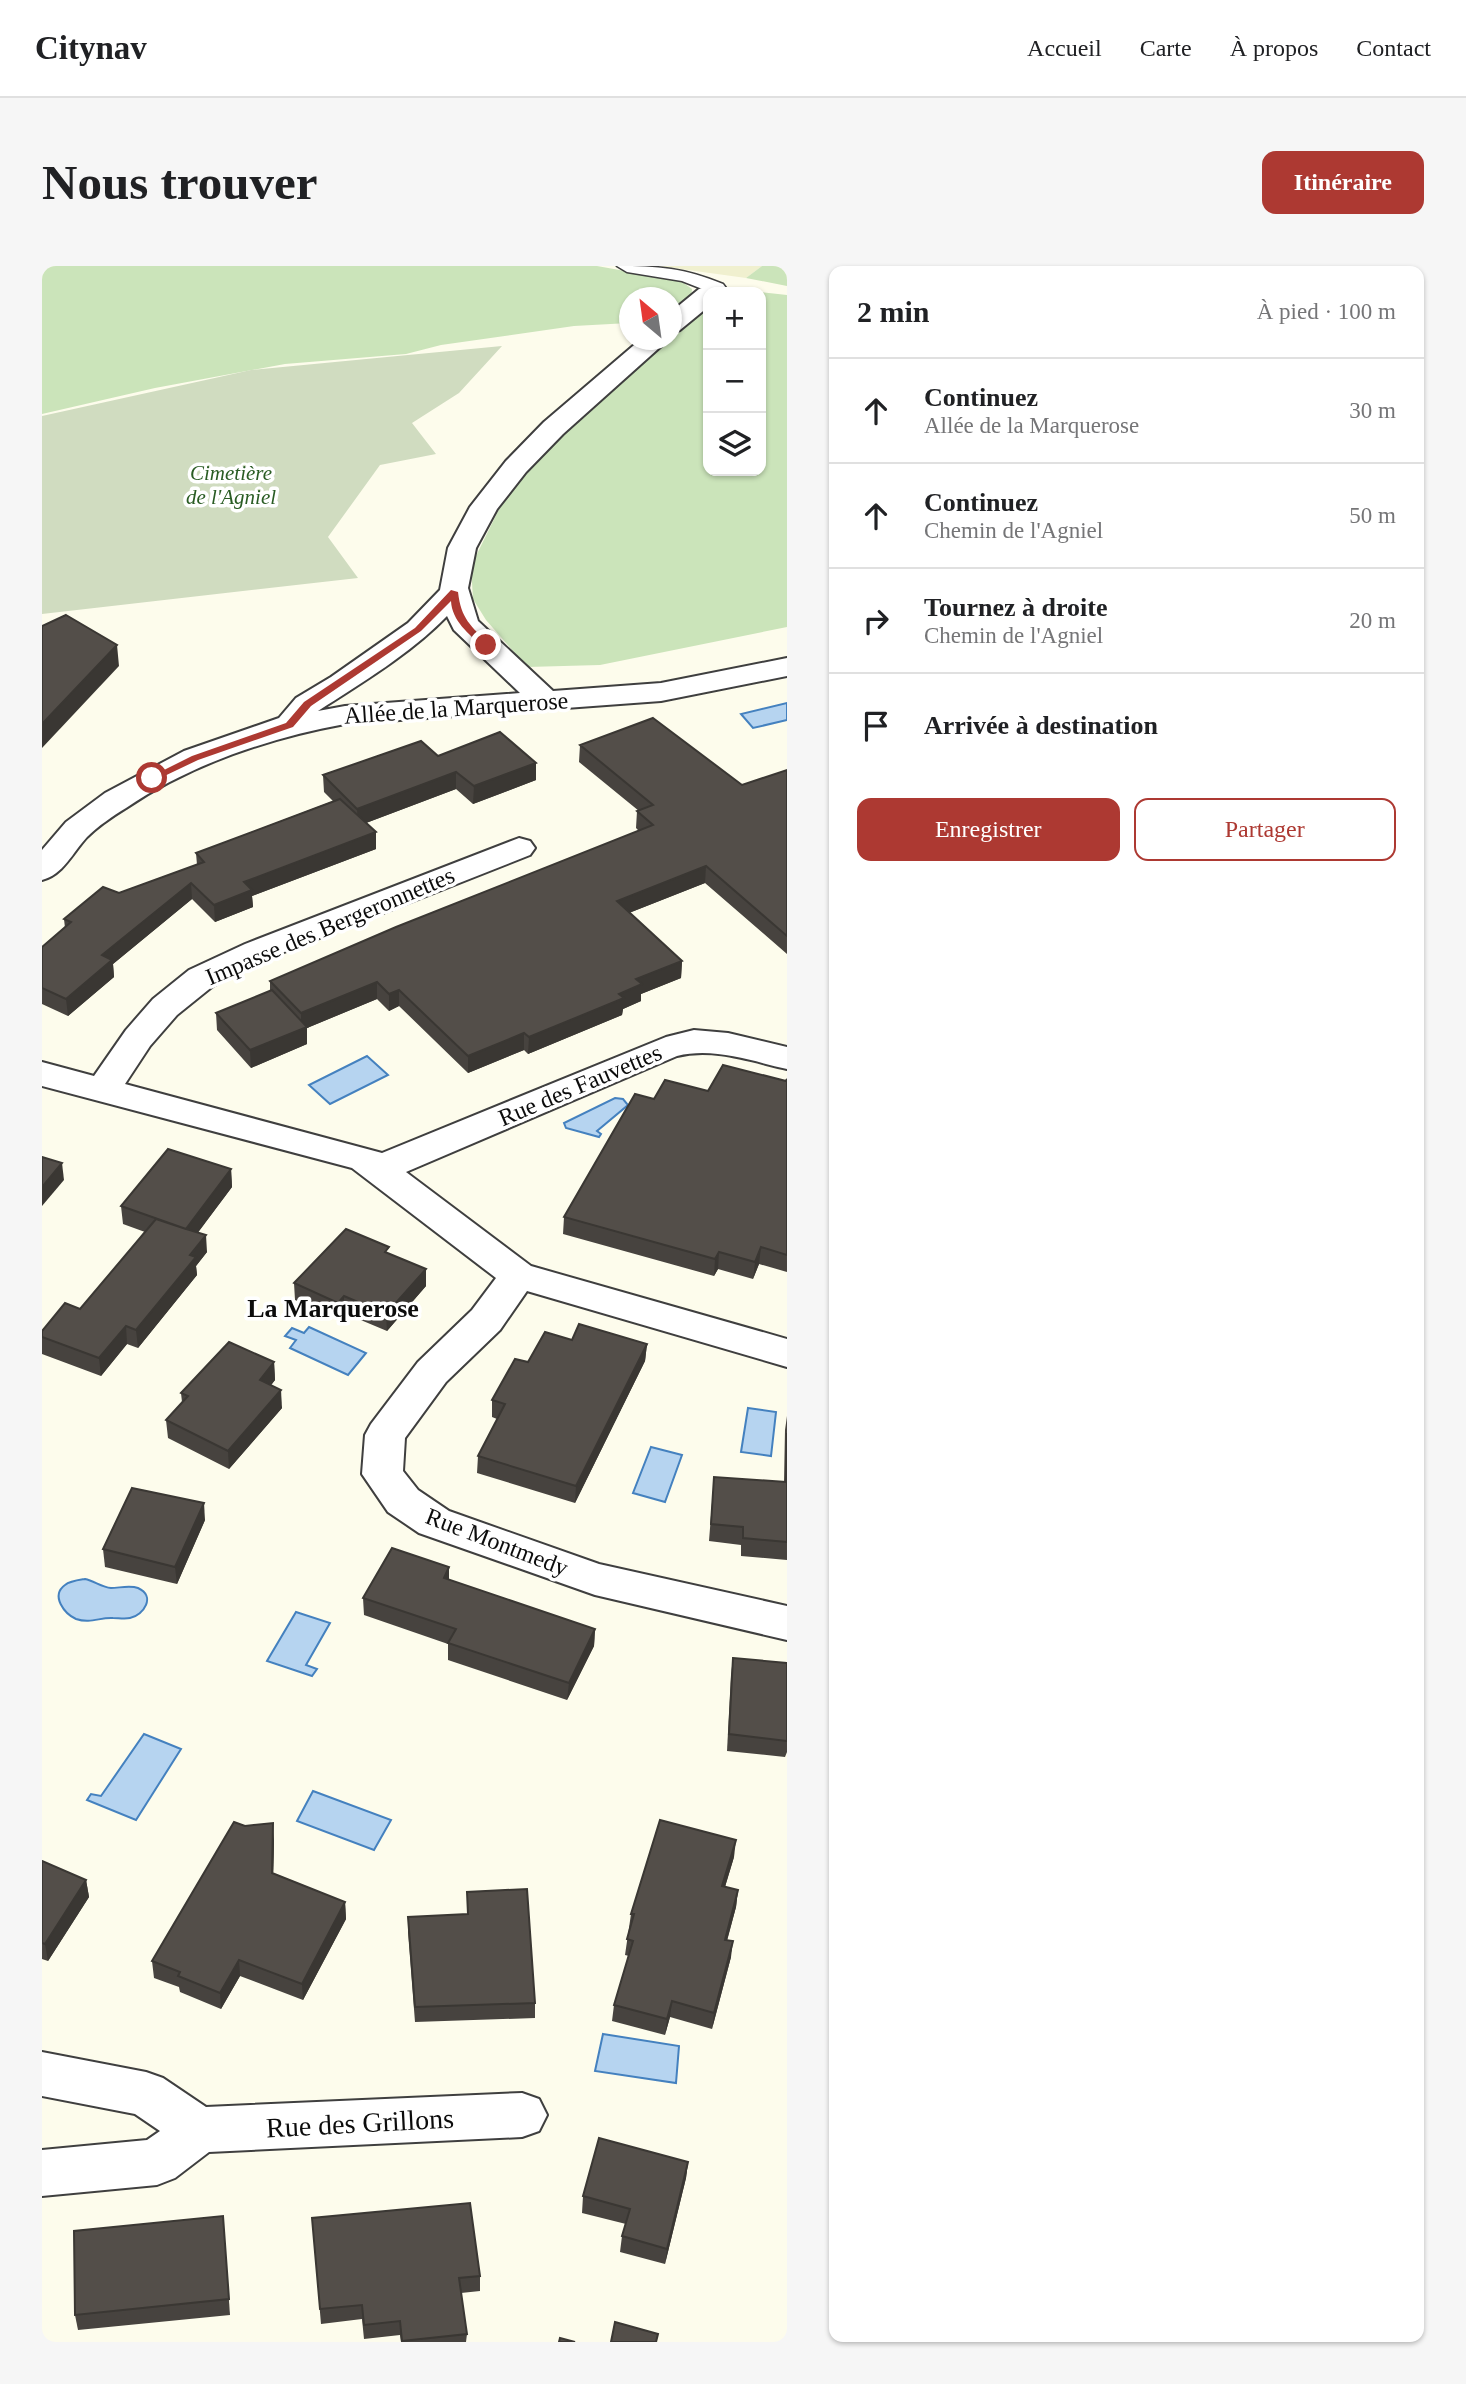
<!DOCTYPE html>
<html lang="fr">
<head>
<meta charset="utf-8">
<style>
  :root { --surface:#fff; --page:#f6f6f6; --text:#202124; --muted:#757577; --line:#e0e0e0; --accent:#ad3932 }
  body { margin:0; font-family:Georgia,serif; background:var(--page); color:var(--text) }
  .controls { position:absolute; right:21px; top:21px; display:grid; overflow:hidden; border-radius:14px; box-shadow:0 2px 5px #0004 }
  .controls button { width:63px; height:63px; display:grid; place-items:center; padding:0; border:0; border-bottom:2px solid var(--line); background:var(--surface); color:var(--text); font:35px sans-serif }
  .compass { position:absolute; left:577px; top:21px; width:63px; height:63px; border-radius:50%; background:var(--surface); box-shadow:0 2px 5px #0004; rotate:331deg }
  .stop { position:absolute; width:21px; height:21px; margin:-16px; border:5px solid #ad3932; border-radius:50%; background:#fff }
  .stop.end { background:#ad3932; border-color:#fff; box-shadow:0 2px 7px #0008 }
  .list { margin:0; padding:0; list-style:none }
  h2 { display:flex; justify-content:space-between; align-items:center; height:91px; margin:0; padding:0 28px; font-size:30px }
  h2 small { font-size:23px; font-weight:400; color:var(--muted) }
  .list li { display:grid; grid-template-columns:46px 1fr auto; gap:21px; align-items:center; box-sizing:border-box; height:105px; padding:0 28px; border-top:2px solid var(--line) }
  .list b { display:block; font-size:26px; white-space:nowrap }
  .list p { margin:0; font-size:23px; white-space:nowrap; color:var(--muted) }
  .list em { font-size:23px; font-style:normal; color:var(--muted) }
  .actions { display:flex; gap:14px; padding:21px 28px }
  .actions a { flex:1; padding:16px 0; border:2px solid var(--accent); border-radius:14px; text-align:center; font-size:24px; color:var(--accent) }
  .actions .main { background:var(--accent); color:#fff }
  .icon { flex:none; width:38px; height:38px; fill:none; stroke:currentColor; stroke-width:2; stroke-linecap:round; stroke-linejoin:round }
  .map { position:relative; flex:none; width:745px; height:2076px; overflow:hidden; border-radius:14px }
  header { display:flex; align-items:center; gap:42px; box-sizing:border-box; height:98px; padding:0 35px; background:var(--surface); border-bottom:2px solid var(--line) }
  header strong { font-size:33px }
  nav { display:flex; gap:38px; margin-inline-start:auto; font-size:24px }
  .intro { display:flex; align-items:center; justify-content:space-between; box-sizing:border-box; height:168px; padding:0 42px }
  h1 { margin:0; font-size:49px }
  .button { padding:18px 32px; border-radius:14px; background:var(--accent); color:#fff; font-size:24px; font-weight:700 }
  main { display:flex; gap:42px; padding:0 42px }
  aside { flex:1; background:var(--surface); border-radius:14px; box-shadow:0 2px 5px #0004 }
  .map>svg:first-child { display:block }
</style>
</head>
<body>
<header>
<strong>Citynav</strong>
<nav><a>Accueil</a><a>Carte</a><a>À propos</a><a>Contact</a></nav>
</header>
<div class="intro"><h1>Nous trouver</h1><a class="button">Itinéraire</a></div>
<main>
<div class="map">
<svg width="745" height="2076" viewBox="0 0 745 2076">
  <rect width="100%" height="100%" fill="#fdfcec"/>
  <path fill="#f0f0cf" d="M 617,0 L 720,0 L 704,12 Z"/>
  <g fill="#cbe4ba">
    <path d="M 0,0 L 555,0 L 639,15 L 650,23 L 649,34 L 630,47 L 629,32 L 587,32 L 587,57 L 532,60 L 399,79 L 364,88 L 243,98 L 113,122 L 0,148 Z"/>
    <path d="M 720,0 L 745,0 L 745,20 L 704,12 Z"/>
    <path d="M 709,25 L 745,29 L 745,361 L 558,399 L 485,401 L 444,354 L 431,333 L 429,300 L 468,221 L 509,176 L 666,42 L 666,205 L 719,205 L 719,26 L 692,26 Z"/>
  </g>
  <path fill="#d0dcc0" d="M 460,80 L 417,127 L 370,157 L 394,188 L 338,199 L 286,271 L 316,312 L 0,348 L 0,150 L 209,104 Z"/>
  <g fill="#b6d4f0" stroke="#4481bf" stroke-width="2">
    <path d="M 745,437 L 745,454 L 711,462 L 699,448 Z"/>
    <path d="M 325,790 L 346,809 L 288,838 L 267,819 Z"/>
    <path d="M 573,832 L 581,833 L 586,839 L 555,865 L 559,868 L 557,871 L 524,862 L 522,857 Z"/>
    <path d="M 267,1061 L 324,1087 L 306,1109 L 248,1082 L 254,1074 L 243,1070 L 250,1062 L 262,1067 Z"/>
    <path d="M 706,1142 L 734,1146 L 729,1190 L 699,1186 Z"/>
    <path d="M 609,1181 L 640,1189 L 623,1236 L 591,1227 Z"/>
    <path d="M 43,1313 C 52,1315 60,1321 69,1322 C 77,1322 88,1319 96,1322 C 114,1330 102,1349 88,1352 C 83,1353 76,1352 71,1352 C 58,1351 49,1358 34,1353 C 23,1348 8,1330 23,1319 C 28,1315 37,1314 43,1313 Z"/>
    <path d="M 254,1346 L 288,1357 L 264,1399 L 275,1403 L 270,1410 L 225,1395 Z"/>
    <path d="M 102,1468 L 139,1483 L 94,1554 L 45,1534 L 49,1528 L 59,1530 Z"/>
    <path d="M 271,1525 L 349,1554 L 332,1584 L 255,1555 Z"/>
    <path d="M 561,1768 L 637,1780 L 634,1817 L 553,1805 Z"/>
  </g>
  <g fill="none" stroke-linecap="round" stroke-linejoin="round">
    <defs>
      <path id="lane" d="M 575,0 C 616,0 643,2 681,18 L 684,22 L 681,26 L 668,26 L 640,15 L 585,6 Z"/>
      <g id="street">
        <path d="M 666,20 L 677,26 L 666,26 L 666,41 L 638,64 L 629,67 L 629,46 L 657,23 Z"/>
        <path d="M 598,74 L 626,74 L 521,168 L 484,206 L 455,243 L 434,282 L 426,322 L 436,355 L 511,425 L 619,417 L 745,392 L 745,410 L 619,435 L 303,458 C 227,472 149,498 84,542 C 71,550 56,560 45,571 C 31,586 21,609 0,614 L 0,584 L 24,556 L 63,527 L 142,485 L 237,452 L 254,432 L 289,411 L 366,357 L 398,324 L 406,282 L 428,241 L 464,195 L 502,156 ZM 405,350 L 412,364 L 478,427 L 303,440 L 276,445 C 321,416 368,388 405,350 Z"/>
        <path d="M 477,572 L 488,575 L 493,582 L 488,589 L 227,692 L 171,720 L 135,749 L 108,780 L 83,818 L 340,887 L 624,771 L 652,764 L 686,767 L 745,781 L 745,803 C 709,795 672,781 635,790 L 364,906 L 489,1000 L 745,1073 L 745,1101 L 485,1025 L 458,1064 L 404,1116 L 363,1172 L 361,1205 L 376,1224 L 407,1245 L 557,1298 L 745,1340 L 745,1374 L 553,1329 L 377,1267 L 346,1246 L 320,1208 L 323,1169 L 329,1158 L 376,1096 L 430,1044 L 454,1012 L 310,902 L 0,820 L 0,796 L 52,810 L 84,764 L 111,733 L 147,704 L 203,678 Z"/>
        <path d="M 0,1786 L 104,1806 L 121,1812 L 164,1841 L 480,1827 L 497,1833 L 505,1849 L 497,1865 L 480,1871 L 167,1886 L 133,1912 L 115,1919 L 0,1930 L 0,1884 L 105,1874 L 118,1865 L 93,1848 L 0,1830 Z"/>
      </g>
    </defs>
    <use href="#lane" stroke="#3f3f3f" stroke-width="3"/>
    <use href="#street" stroke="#3f3f3f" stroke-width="4"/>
    <use href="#lane" fill="#fff" fill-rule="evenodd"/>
    <use href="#street" fill="#fff" fill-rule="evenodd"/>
  </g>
  <g fill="#47433f">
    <path d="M 538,479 L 700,519 L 745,504 L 745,688 L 663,617 L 587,647 L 640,695 L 639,712 L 599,728 L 599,735 L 581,743 L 580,749 L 486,788 L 482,784 L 426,807 L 357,740 L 347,745 L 335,733 L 265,762 L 265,778 L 209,802 L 175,764 L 174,747 L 228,725 L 228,715 L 597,565 L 594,562 L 595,545 L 597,545 L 537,496 Z"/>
    <path d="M 396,490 L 494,514 L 431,538 L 414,523 L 324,557 L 334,583 L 210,630 L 211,641 L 173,656 L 150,633 L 71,698 L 72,711 L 26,750 L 0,738 L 0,681 L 23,662 L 22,653 L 77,627 L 155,599 L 154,587 L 291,535 L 282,526 L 281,509 Z"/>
    <path d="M 745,813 L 745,1006 L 717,998 L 711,1013 L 676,1003 L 672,1010 L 521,968 L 522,951 L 612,833 L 744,815 Z"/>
    <path d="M 189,903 L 190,921 L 156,966 L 165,986 L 154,1000 L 155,1009 L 96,1082 L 85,1078 L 59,1110 L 0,1088 L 0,1065 L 38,1043 L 103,966 L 81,958 L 79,940 Z"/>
    <path d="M 347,988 L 384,1003 L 384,1020 L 345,1065 L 302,1047 L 296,1054 L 253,1034 L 252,1017 Z"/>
    <path d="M 530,1074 L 605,1078 L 603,1095 L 533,1237 L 435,1207 L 436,1190 L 455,1153 L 450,1151 L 450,1134 L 486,1096 Z"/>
    <path d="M 232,1096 L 233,1114 L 229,1119 L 240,1142 L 187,1203 L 126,1172 L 124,1154 L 140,1136 L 139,1127 Z"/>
    <path d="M 745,1150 L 745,1294 L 699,1290 L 699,1279 L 667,1275 L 672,1211 L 742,1216 L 743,1164 Z"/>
    <path d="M 163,1254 L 135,1318 L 63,1301 L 61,1283 Z"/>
    <path d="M 407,1314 L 553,1363 L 552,1380 L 525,1434 L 406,1394 L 406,1378 L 322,1349 L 321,1332 Z"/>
    <path d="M 691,1392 L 745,1397 L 745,1486 L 743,1491 L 685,1485 L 689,1409 Z"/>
    <path d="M 232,1574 L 231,1607 L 303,1636 L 304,1653 L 261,1734 L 198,1710 L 179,1743 L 138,1726 L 137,1721 L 112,1712 L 110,1695 Z"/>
    <path d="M 692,1591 L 683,1621 L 696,1624 L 694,1641 L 685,1674 L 689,1691 L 670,1763 L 628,1751 L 623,1769 L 570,1755 L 572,1739 L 587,1690 L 583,1689 L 589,1648 Z"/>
    <path d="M 0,1595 L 44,1614 L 47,1631 L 6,1695 L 0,1693 Z"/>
    <path d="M 425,1626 L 493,1737 L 493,1752 L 373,1756 L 366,1666 L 366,1651 L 425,1648 Z"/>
    <path d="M 646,1896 L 644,1912 L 623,1998 L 578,1986 L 580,1970 L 584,1958 L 540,1947 L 541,1930 Z"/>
    <path d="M 181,1950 L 188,2049 L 36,2064 L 33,2049 Z"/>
    <path d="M 270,1952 L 438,2010 L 438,2025 L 419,2027 L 425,2068 L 424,2076 L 359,2076 L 358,2069 L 322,2073 L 320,2053 L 279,2058 Z"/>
  </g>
  <g fill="#3a3733">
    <path d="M 75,379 L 77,400 L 0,482 L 0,458 Z"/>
    <path d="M 494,497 L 494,514 L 431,538 L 432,520 Z"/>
    <path d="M 414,506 L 414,523 L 316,560 L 315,543 Z"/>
    <path d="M 334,566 L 334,583 L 210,630 L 211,641 L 173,656 L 172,639 L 202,616 Z"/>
    <path d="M 664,600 L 663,617 L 574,652 L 575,635 Z"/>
    <path d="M 149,617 L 150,633 L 71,698 L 72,711 L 26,750 L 24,733 L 60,689 Z"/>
    <path d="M 640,695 L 639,712 L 599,728 L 599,735 L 581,743 L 580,749 L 486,788 L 487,771 L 577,728 L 594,713 Z"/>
    <path d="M 335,716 L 335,733 L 265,762 L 265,778 L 209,802 L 208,784 L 259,763 L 259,747 Z"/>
    <path d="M 357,724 L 357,740 L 347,745 L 347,728 Z"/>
    <path d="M 482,767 L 482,784 L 426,807 L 426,790 Z"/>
    <path d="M 20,897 L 22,914 L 0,940 L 0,921 Z"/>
    <path d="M 189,903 L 190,921 L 146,980 L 144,963 Z"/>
    <path d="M 164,969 L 165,986 L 154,1000 L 155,1009 L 96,1082 L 94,1064 Z"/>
    <path d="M 719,981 L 717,998 L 711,1013 L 713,996 Z"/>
    <path d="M 677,986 L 676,1003 L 672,1010 L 673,993 Z"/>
    <path d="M 384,1003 L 384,1020 L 345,1065 L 344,1048 Z"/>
    <path d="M 302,1030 L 302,1047 L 296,1054 L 296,1037 Z"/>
    <path d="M 84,1060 L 85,1078 L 59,1110 L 57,1092 Z"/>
    <path d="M 605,1078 L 603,1095 L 533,1237 L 534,1220 Z"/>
    <path d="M 232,1096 L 233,1114 L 219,1132 L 218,1114 Z"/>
    <path d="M 239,1124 L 240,1142 L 187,1203 L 186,1185 Z"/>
    <path d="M 162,1237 L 163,1254 L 135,1318 L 133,1301 Z"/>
    <path d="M 407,1301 L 407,1318 L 402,1312 Z"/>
    <path d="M 553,1363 L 552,1380 L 525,1434 L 527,1417 Z"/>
    <path d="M 231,1557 L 232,1574 L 231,1624 L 230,1607 Z"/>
    <path d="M 694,1574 L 692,1591 L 678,1637 L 680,1620 Z"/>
    <path d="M 44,1614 L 47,1631 L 6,1695 L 3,1678 Z"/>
    <path d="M 696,1624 L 694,1641 L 681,1690 L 683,1674 Z"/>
    <path d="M 303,1636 L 304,1653 L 261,1734 L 260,1718 Z"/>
    <path d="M 691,1675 L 689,1691 L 670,1763 L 672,1747 Z"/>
    <path d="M 197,1694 L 198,1710 L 179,1743 L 178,1727 Z"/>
    <path d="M 630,1735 L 628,1751 L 623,1769 L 625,1753 Z"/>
    <path d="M 646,1896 L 644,1912 L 623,1998 L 625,1983 Z"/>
  </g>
  <g fill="#534e49" stroke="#3a3733" stroke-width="2">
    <path d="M 24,349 L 75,379 L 0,458 L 0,360 Z"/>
    <path d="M 611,452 L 700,519 L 745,504 L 745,670 L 664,600 L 575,635 L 640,695 L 594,713 L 600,718 L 577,728 L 582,732 L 487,771 L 482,767 L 426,790 L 357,724 L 347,728 L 335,716 L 259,747 L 228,715 L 354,661 L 611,559 L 595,545 L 611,539 L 538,479 Z"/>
    <path d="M 458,466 L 494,497 L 432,520 L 414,506 L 315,543 L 281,509 L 379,475 L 396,490 Z"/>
    <path d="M 298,533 L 334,566 L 202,616 L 210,624 L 172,639 L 149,617 L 60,689 L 70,694 L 24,733 L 0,722 L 0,681 L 29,656 L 22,653 L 61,621 L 77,627 L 162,596 L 154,587 Z"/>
    <path d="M 230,724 L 265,761 L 208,784 L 174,747 Z"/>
    <path d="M 681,799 L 744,815 L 745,813 L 745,989 L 719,981 L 713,996 L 677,986 L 673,993 L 522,951 L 593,828 L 612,833 L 623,814 L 666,825 Z"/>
    <path d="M 126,883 L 189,903 L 144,963 L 164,969 L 148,989 L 154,991 L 94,1064 L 84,1060 L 57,1092 L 0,1071 L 0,1065 L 23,1037 L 38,1043 L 114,953 L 144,963 L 79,940 Z"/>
    <path d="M 0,891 L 20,897 L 0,921 Z"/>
    <path d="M 304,963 L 347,981 L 343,986 L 384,1003 L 344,1048 L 302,1030 L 296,1037 L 252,1017 Z"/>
    <path d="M 537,1058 L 605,1078 L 534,1220 L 436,1190 L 463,1138 L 450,1134 L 473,1093 L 486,1096 L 503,1066 L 530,1074 Z"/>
    <path d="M 187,1076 L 232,1096 L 218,1114 L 239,1124 L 186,1185 L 124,1154 L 146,1130 L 139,1127 Z"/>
    <path d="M 745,1167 L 745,1276 L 701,1272 L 701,1261 L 669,1258 L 672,1211 L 744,1216 Z"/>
    <path d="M 90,1222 L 162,1237 L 133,1301 L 61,1283 Z"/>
    <path d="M 350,1282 L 407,1301 L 402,1312 L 553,1363 L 527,1417 L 406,1377 L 414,1363 L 321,1332 Z"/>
    <path d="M 691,1392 L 745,1397 L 745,1475 L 687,1468 Z"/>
    <path d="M 618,1554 L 694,1574 L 680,1620 L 696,1624 L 683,1674 L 691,1675 L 672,1747 L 630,1735 L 625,1753 L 572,1739 L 591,1675 L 585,1673 L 592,1648 L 589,1648 Z"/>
    <path d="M 192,1556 L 203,1560 L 231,1557 L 230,1607 L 303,1636 L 260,1718 L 197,1694 L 178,1727 L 136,1710 L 138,1706 L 110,1695 Z"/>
    <path d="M 0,1595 L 44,1614 L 3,1678 L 0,1677 Z"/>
    <path d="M 485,1623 L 493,1737 L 373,1741 L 366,1651 L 426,1648 L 425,1626 Z"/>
    <path d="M 557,1872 L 646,1896 L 625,1983 L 580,1970 L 588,1943 L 541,1930 Z"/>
    <path d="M 428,1937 L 438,2010 L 417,2012 L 425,2068 L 360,2075 L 358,2055 L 322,2059 L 320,2039 L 278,2043 L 270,1952 Z"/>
    <path d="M 181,1950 L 187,2033 L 33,2049 L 32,1965 Z"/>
    <path d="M 573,2056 L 616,2068 L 614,2076 L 569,2076 Z"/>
    <path d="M 518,2072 L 533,2076 L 517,2076 Z"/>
  </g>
  <path fill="#ad3932" d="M 409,324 L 416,326 C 419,353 429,360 447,378 L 447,381 L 441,381 C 427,368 410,355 409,335 L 379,365 L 269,440 L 251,461 L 156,494 L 114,514 L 106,512 L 150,490 L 244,457 L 262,436 L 373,362 Z"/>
  <g text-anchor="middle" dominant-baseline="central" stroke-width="7" stroke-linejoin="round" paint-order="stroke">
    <g font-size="21" font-style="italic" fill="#295c23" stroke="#fff">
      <text x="189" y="207">Cimetière<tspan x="189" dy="24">de l'Agniel</tspan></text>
    </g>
    <g font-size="24" fill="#0c0c0c" stroke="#fff">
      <text transform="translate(414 442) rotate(-4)">Allée de la Marquerose</text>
      <text transform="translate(288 660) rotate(-23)">Impasse des Bergeronnettes</text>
      <text transform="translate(538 819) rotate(-23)">Rue des Fauvettes</text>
      <text transform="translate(455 1276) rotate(21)">Rue Montmedy</text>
    </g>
    <g font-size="26" font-weight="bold" fill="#0c0c0c" stroke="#fff">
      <text x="291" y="1042">La Marquerose</text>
    </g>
    <g font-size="28" fill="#0c0c0c" stroke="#fff">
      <text transform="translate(318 1857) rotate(-3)">Rue des Grillons</text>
    </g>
  </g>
</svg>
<div class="controls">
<button>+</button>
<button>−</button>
<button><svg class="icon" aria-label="layers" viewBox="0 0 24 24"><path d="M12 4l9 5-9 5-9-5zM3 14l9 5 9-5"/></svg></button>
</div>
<svg class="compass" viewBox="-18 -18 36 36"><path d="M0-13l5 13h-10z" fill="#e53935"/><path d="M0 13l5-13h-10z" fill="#757577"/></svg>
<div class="stop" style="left:110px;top:512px"></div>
<div class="stop end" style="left:444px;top:379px"></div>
</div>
<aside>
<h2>2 min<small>À pied · 100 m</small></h2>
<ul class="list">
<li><svg class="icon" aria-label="ahead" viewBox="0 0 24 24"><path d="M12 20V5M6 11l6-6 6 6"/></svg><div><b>Continuez</b><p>Allée de la Marquerose</p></div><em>30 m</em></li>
<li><svg class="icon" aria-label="ahead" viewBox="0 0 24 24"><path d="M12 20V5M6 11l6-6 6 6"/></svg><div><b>Continuez</b><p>Chemin de l'Agniel</p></div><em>50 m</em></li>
<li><svg class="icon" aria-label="right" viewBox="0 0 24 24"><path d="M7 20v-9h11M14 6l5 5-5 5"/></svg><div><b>Tournez à droite</b><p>Chemin de l'Agniel</p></div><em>20 m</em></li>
<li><svg class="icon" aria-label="arrive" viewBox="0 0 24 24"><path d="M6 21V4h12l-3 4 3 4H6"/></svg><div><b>Arrivée à destination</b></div></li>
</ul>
<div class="actions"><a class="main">Enregistrer</a><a>Partager</a></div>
</aside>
</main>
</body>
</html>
